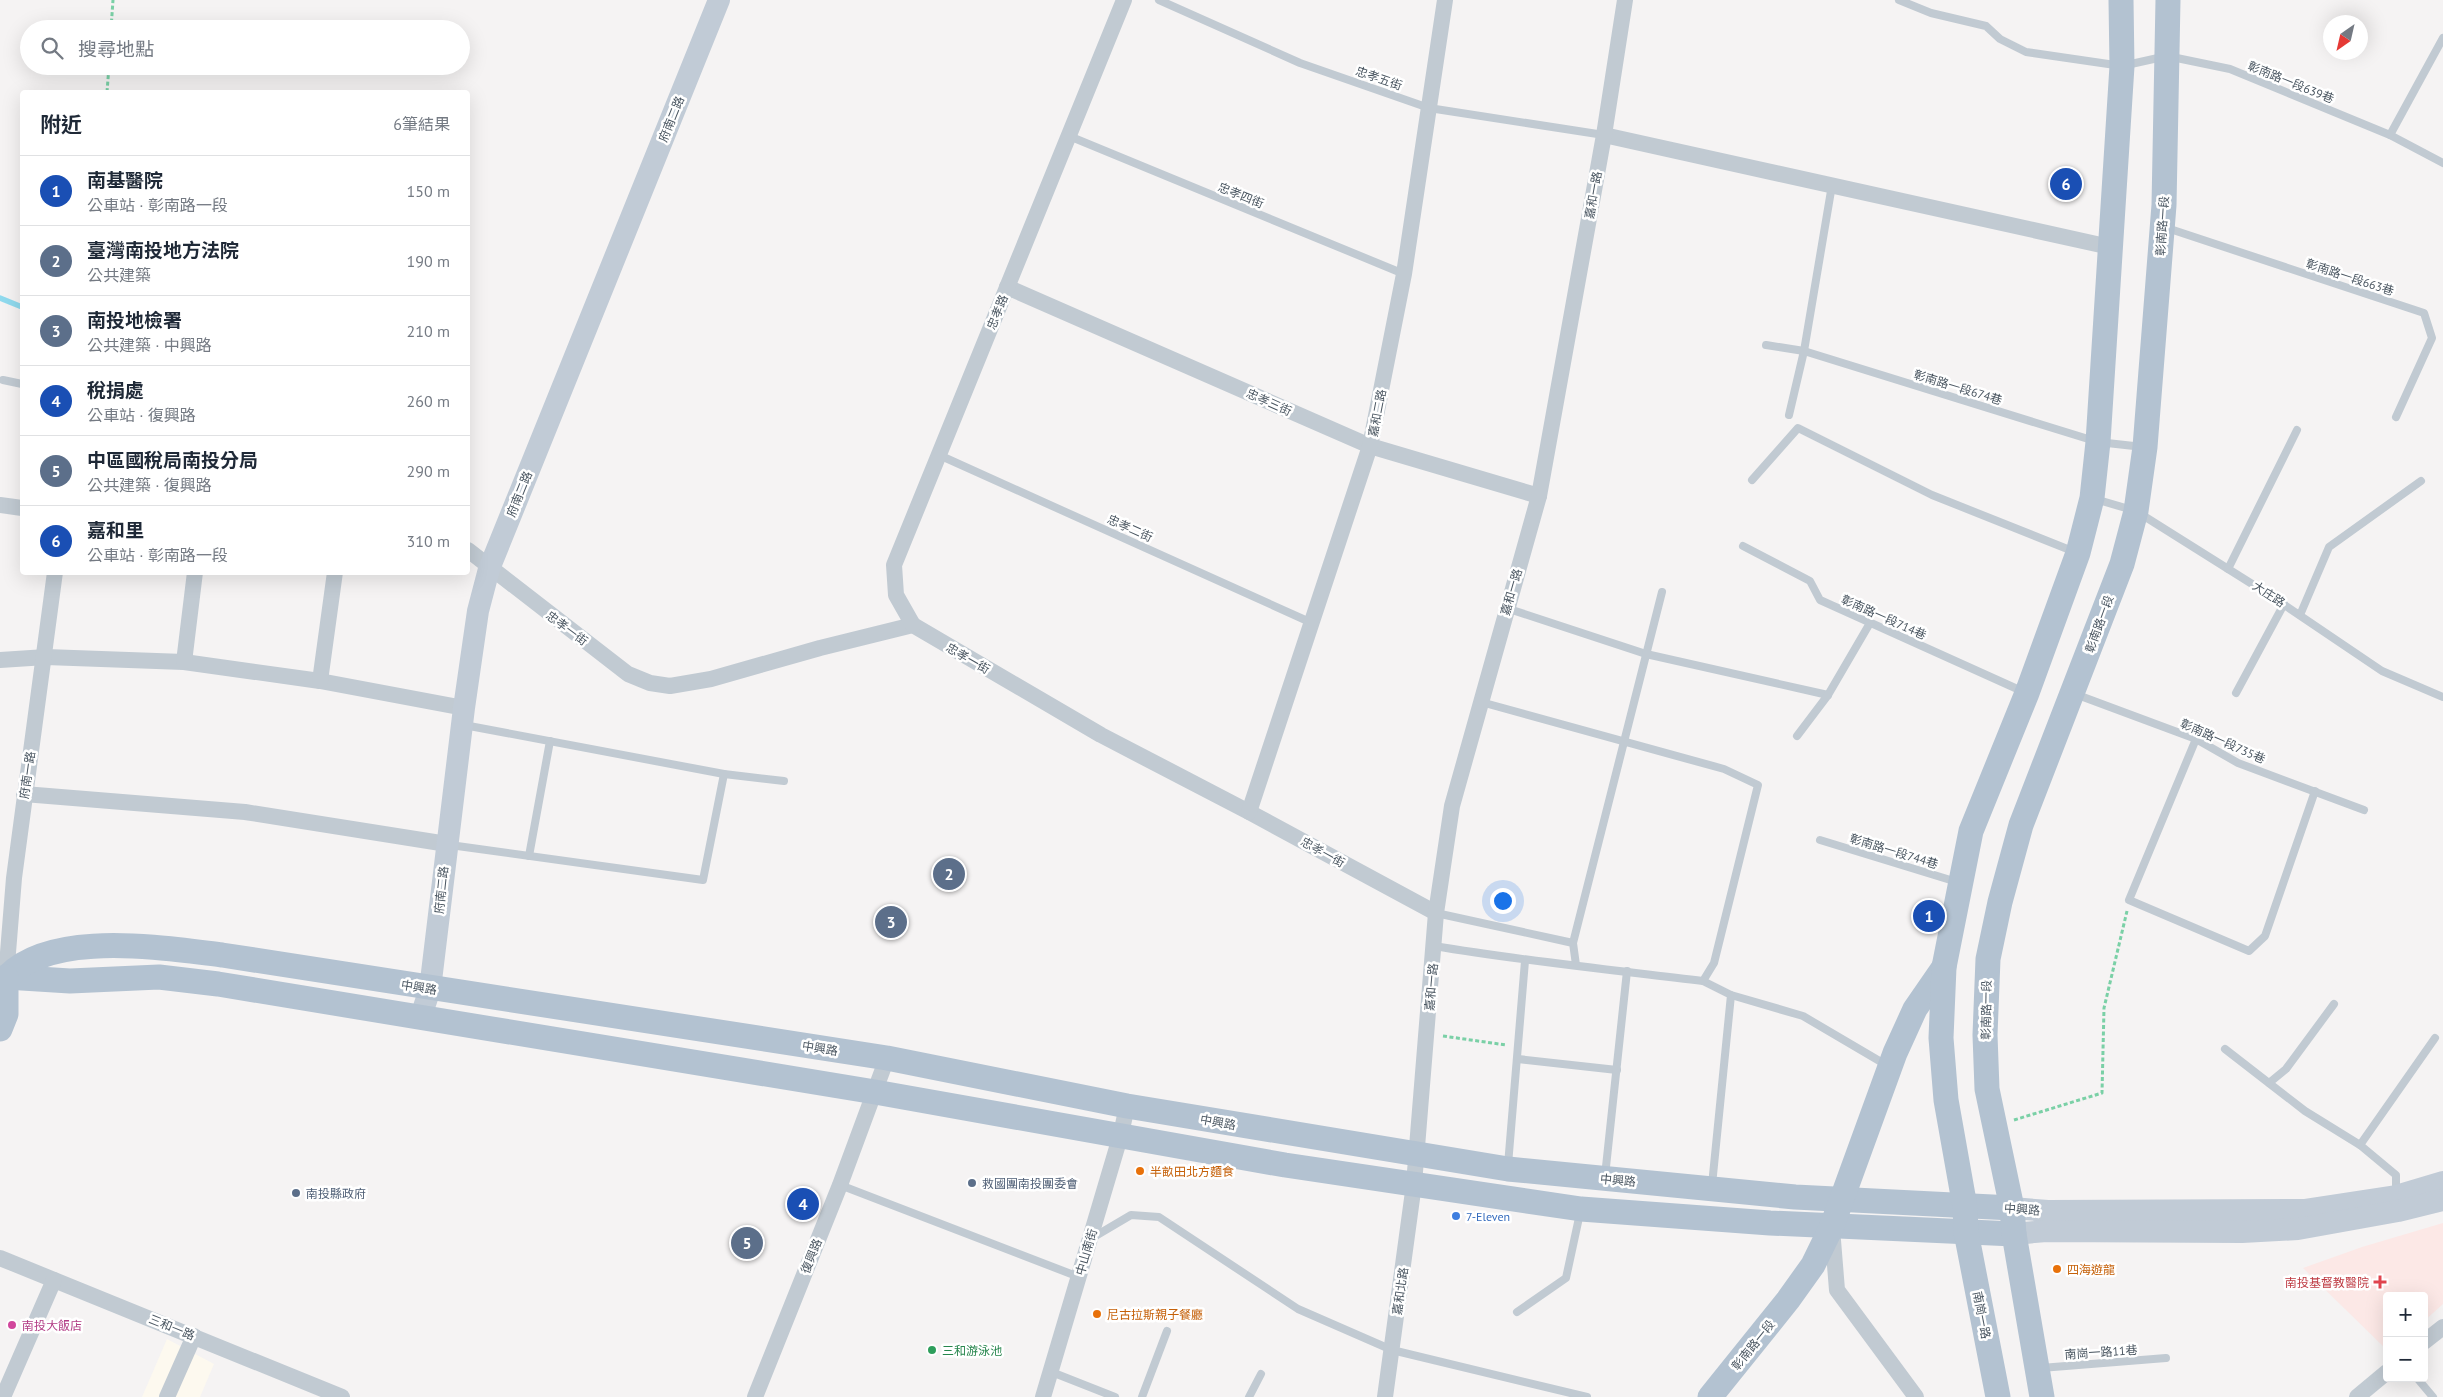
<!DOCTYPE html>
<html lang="zh-TW">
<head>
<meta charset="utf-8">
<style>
  :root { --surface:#fff; --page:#f6f6f7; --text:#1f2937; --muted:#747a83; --line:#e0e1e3; --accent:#d93025 }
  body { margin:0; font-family:"PT Sans","Noto Sans TC",sans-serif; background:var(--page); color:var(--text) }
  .controls { position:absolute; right:15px; bottom:15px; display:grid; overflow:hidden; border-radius:5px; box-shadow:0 5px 20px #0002 }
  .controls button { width:45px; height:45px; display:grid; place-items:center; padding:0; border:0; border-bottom:1px solid var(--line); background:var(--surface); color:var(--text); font:25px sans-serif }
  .compass { position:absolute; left:2323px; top:15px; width:45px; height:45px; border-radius:50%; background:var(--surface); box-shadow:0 5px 20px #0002; rotate:214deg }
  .you { position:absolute; left:1502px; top:900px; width:18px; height:18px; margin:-12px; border:4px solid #fff; border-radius:50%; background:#1a73e8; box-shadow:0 0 0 8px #1a73e833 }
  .badge { display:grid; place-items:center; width:32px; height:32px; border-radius:50%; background:var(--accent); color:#fff; font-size:16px; font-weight:700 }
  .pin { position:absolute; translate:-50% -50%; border:2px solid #fff; box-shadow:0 1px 5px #0006 }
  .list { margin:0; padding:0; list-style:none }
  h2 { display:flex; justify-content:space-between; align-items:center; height:65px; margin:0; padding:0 20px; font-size:21px }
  h2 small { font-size:16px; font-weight:400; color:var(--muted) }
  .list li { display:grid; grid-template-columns:32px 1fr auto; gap:15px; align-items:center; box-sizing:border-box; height:70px; padding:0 20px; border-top:1px solid var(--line) }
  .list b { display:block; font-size:19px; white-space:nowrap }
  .list p { margin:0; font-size:16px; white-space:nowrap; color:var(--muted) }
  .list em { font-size:16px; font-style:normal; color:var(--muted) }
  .icon { flex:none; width:28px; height:28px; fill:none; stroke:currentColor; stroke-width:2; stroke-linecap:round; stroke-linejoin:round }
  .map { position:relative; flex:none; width:2443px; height:1397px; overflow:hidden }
  .search { position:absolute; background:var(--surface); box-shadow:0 5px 20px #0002; left:20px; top:20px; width:450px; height:55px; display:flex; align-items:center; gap:12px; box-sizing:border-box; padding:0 18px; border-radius:28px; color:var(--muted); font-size:19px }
  .panel { position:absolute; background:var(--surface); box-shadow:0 5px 20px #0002; left:20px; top:90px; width:450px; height:485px; border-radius:5px }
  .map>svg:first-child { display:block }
</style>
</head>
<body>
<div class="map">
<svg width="2443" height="1397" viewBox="0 0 2443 1397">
  <rect width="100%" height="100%" fill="#f5f3f3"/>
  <path fill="#fdf9ef" d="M 167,1339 L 214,1364 L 200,1397 L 142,1397 Z"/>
  <path fill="#fce8e6" d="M 2443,1223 L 2443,1304 L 2424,1321 L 2424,1296 L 2387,1296 L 2387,1350 L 2303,1268 L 2362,1247 Z"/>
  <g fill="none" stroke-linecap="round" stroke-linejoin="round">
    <path stroke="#90daee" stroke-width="5.5" d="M 0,298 L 22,307"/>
    <g stroke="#7ad0a6" stroke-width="3" stroke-dasharray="4 2.5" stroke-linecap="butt">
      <path d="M 111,29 L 113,0"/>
      <path d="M 107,92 L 109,66"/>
      <path d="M 1443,1036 L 1506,1045"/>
      <path d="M 2014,1120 L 2102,1093 L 2104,1008 L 2127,911"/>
    </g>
    <g stroke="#c1cad2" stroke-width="8">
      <path d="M 1159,0 L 1300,63 L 1429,108 L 1604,135"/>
      <path d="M 1899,0 L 1931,13 L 1986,26 L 2000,39 L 2026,52 L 2122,66 L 2167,56 L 2230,69 L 2390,135 L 2443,163"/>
      <path d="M 2390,135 L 2443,38"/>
      <path d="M 1069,136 L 1404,274"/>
      <path d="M 2167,228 L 2424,313 L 2432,338 L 2396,417"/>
      <path d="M 1766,345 L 1804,351 L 2098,442 L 2143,447"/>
      <path d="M 3,380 L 22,384"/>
      <path d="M 1789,415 L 1804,351 L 1832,185"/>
      <path d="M 939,455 L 1312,623"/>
      <path d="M 1752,480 L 1798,428 L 1932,495 L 2075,552"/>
      <path d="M 2095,499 L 2136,511 L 2268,594 L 2382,671 L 2443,697"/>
      <path d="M 1743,546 L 1810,581 L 1820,600 L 2024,692"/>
      <path d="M 2228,569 L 2297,430"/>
      <path d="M 1506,608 L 1646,654 L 1828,695"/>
      <path d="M 2300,615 L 2329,547 L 2421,481"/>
      <path d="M 2236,693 L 2284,604"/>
      <path d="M 2075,694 L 2196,739 L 2238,763 L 2364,810"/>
      <path d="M 464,725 L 724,774 L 784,781"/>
      <path d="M 1797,736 L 1828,695 L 1870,623"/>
      <path d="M 2196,739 L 2129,900 L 2249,951 L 2265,936 L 2315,791"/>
      <path d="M 1820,840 L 1957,882"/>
      <path d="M 450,845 L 703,880 L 724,774"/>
      <path d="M 529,856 L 550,741"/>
      <path d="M 1436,913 L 1573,943 L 1576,965"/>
      <path d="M 1573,943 L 1662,592"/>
      <path d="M 1434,946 C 1524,961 1613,970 1703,981 L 1714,963 L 1758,785 L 1724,769 L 1481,702"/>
      <path d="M 1703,981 L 1731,995 L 1712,1185"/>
      <path d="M 1731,995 L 1803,1016 L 1888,1066"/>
      <path d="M 2225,1049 L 2305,1111 L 2360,1145 L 2396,1175 L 2396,1194"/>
      <path d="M 1518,1059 L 1617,1070"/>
      <path d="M 2269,1083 L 2286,1069 L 2334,1004"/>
      <path d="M 2360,1145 L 2435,1038"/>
      <path d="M 1508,1165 L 1525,961"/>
      <path d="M 1605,1176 L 1627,971"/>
      <path d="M 840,1185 L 1079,1277"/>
      <path d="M 1092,1238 L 1131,1215 L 1159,1217 L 1298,1309 L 1392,1350 L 1587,1397"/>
      <path d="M 1517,1312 L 1566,1278 L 1580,1213"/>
      <path d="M 2041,1368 L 2166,1358"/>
      <path d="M 1049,1371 L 1115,1397"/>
      <path d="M 2417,1378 L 2433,1397"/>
      <path d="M 1142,1397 L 1167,1331"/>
      <path d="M 1249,1397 L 1261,1374"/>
    </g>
    <g stroke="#c1cad2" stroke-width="16">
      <path d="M 1604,135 L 2110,247"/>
      <path d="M 1007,287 L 1370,446 L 1539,496"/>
      <path d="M 0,505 L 22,508"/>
      <path d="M 468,550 L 628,674 L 650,683 L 670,686 L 711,679 L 820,648 L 913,625 L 1101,735 L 1249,812 L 1436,913"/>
      <path d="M 913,625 L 896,595 L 894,565 L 1124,0"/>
      <path d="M 0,660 L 46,657 L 184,662 L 320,681 L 464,708"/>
      <path d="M 184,662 L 195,572"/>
      <path d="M 320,681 L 335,572"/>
      <path d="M 24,794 L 245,812 L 447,844"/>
      <path d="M 1249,812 L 1370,446 L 1404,274 L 1445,0"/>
      <path d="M 1,978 L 6,977 L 14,878 L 55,572"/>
      <path d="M 1832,1228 L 1837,1290 L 1916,1397"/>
      <path d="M 0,1258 L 342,1397"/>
      <path d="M 2424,1342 L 2443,1327"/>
      <path d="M 3,1397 L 54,1280"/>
      <path d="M 167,1397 L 194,1336"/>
      <path d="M 755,1397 L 840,1185 L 887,1058"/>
      <path d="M 1043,1397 L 1121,1134 L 1127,1106"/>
      <path d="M 1385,1397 L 1414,1184 L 1436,913 L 1452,806 L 1539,496 L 1604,135 L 1625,0"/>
      <path d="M 2357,1397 L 2387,1372"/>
    </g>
    <g stroke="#c1cbd6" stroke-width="22">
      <path d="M 421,1016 L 430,989 L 464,708 L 478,611 L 489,569 L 719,0"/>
      <path d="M 2012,1208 L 2048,1211 L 2304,1210 L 2396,1196 L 2443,1182"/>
      <path d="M 2014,1234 L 2046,1231 L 2242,1232 L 2298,1229 L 2398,1211 L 2443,1200"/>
    </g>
    <g stroke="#b3c2d1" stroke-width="25">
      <path d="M 6,977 L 70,981 L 159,977 L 218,984 L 875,1092 L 1285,1165 L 1581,1209 L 1770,1223 L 2014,1234"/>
      <path d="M 0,986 C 38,927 163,948 222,955 L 887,1058 L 1127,1106 L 1508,1169 L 1795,1197 L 2012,1208"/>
      <path d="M 0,1029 L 6,1014 L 6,977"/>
      <path d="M 1710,1397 L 1788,1300 L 1813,1265 L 1832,1226 L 1895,1053 L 1915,1009 L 1944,967"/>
      <path d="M 1998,1397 L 1966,1232 L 1965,1207 L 1946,1100 L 1941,1038 L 1944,967 L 1971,831 L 2027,693 L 2078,553 L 2092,498 L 2098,442 L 2122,66 L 2121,0"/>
      <path d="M 2042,1397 L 2014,1234 L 2012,1208 L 1987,1089 L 1985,1035 L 1988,959 L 2000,902 L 2021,825 L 2122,564 L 2136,511 L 2145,447 L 2164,205 L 2168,0"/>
    </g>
  </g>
  <g fill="#e8710a" stroke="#fff" stroke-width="2">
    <circle cx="1140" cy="1171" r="5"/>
    <circle cx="2057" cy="1269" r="5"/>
    <circle cx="1097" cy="1314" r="5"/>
  </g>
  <g fill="#5c6f8a" stroke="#fff" stroke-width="2">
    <circle cx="972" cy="1183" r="5"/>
    <circle cx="296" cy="1193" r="5"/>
  </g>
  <circle fill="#3f7fe0" stroke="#fff" stroke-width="2" cx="1456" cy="1216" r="5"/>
  <path fill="#e0444e" stroke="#fff" stroke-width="2" d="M2377.5 1274.5h5v5h5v5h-5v5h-5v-5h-5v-5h5z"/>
  <circle fill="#d1479c" stroke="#fff" stroke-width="2" cx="12" cy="1325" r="5"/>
  <circle fill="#2e9e5b" stroke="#fff" stroke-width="2" cx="932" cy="1350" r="5"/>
  <g text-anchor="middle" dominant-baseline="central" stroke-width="5" stroke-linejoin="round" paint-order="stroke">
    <g font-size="12" fill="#4a5661" stroke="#fff">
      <text transform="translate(1379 78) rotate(19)">忠孝五街</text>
      <text transform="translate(2291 82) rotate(22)">彰南路一段639巷</text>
      <text transform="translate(671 119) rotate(-68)">府南二路</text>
      <text transform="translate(1241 195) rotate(22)">忠孝四街</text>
      <text transform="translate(1593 195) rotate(-80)">嘉和一路</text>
      <text transform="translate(2162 226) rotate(-86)">彰南路一段</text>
      <text transform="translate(2350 277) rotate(18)">彰南路一段663巷</text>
      <text transform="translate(997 312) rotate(-68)">忠孝路</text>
      <text transform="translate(1958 387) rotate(17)">彰南路一段674巷</text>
      <text transform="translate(1269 402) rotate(24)">忠孝三街</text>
      <text transform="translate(1377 413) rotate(-79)">嘉和二路</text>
      <text transform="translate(519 494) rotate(-68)">府南二路</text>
      <text transform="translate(1130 528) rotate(24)">忠孝二街</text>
      <text transform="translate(1511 592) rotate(-74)">嘉和一路</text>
      <text transform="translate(2269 594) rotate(33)">大庄路</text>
      <text transform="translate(1884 617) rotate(24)">彰南路一段714巷</text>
      <text transform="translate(2099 624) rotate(-70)">彰南路一段</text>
      <text transform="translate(567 628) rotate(37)">忠孝一街</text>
      <text transform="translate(968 658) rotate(30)">忠孝一街</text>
      <text transform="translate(2223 741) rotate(24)">彰南路一段735巷</text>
      <text transform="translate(27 775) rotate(-82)">府南一路</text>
      <text transform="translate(1894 851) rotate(17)">彰南路一段744巷</text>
      <text transform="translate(1323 852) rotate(29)">忠孝一街</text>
      <text transform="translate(441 890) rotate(-84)">府南二路</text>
      <text transform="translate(419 987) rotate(9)">中興路</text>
      <text transform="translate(1431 987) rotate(-85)">嘉和一路</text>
      <text transform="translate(1986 1010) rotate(-89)">彰南路一段</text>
      <text transform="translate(820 1048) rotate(9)">中興路</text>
      <text transform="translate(1218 1122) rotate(10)">中興路</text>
      <text transform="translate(1618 1180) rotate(5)">中興路</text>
      <text transform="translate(2022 1209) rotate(4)">中興路</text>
      <text transform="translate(1086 1252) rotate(-74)">中山南街</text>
      <text transform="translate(811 1256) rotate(-68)">復興路</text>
      <text transform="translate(1400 1291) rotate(-82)">嘉和北路</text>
      <text transform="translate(1982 1315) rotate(79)">南崗一路</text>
      <text transform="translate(172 1327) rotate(22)">三和一路</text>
      <text transform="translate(1753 1345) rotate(-51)">彰南路一段</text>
      <text transform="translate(2101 1352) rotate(-4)">南崗一路11巷</text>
    </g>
    <g font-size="12" fill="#c56008" stroke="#fff" text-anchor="start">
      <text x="1150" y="1171">半畝田北方麵食</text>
      <text x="2067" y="1269">四海遊龍</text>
      <text x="1107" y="1314">尼古拉斯親子餐廳</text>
    </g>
    <g font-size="12" fill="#4e5e75" stroke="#fff" text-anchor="start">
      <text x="982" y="1183">救國團南投團委會</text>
      <text x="306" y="1193">南投縣政府</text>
    </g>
    <g font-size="12" fill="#366cbe" stroke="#fff" text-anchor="start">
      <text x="1466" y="1216">7-Eleven</text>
    </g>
    <g font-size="12" fill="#be3a42" stroke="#fff" text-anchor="end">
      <text x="2369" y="1282">南投基督教醫院</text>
    </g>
    <g font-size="12" fill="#b23c85" stroke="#fff" text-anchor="start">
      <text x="22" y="1325">南投大飯店</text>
    </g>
    <g font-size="12" fill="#27864d" stroke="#fff" text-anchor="start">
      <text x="942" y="1350">三和游泳池</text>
    </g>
  </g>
</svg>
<div class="controls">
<button>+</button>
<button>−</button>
</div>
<svg class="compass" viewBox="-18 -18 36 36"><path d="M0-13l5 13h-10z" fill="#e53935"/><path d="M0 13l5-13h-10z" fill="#747a83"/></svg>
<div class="you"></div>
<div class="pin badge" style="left:1929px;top:916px;background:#1a4fb4">1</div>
<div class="pin badge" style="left:949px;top:874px;background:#5c6f8a">2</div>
<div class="pin badge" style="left:891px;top:922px;background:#5c6f8a">3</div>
<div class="pin badge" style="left:803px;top:1204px;background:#1a4fb4">4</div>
<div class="pin badge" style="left:747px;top:1243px;background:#5c6f8a">5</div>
<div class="pin badge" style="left:2066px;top:184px;background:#1a4fb4">6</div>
<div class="search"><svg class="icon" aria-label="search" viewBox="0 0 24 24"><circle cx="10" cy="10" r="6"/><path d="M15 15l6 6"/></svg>搜尋地點</div>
<section class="panel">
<h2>附近<small>6筆結果</small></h2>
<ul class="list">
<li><span class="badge" style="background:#1a4fb4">1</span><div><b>南基醫院</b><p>公車站 · 彰南路一段</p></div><em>150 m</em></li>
<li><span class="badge" style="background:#5c6f8a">2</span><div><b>臺灣南投地方法院</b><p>公共建築</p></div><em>190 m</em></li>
<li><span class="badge" style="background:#5c6f8a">3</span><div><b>南投地檢署</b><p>公共建築 · 中興路</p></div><em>210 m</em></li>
<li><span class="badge" style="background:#1a4fb4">4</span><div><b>稅捐處</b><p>公車站 · 復興路</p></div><em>260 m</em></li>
<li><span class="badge" style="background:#5c6f8a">5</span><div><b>中區國稅局南投分局</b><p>公共建築 · 復興路</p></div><em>290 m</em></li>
<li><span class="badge" style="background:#1a4fb4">6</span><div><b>嘉和里</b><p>公車站 · 彰南路一段</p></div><em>310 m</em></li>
</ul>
</section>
</div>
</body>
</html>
